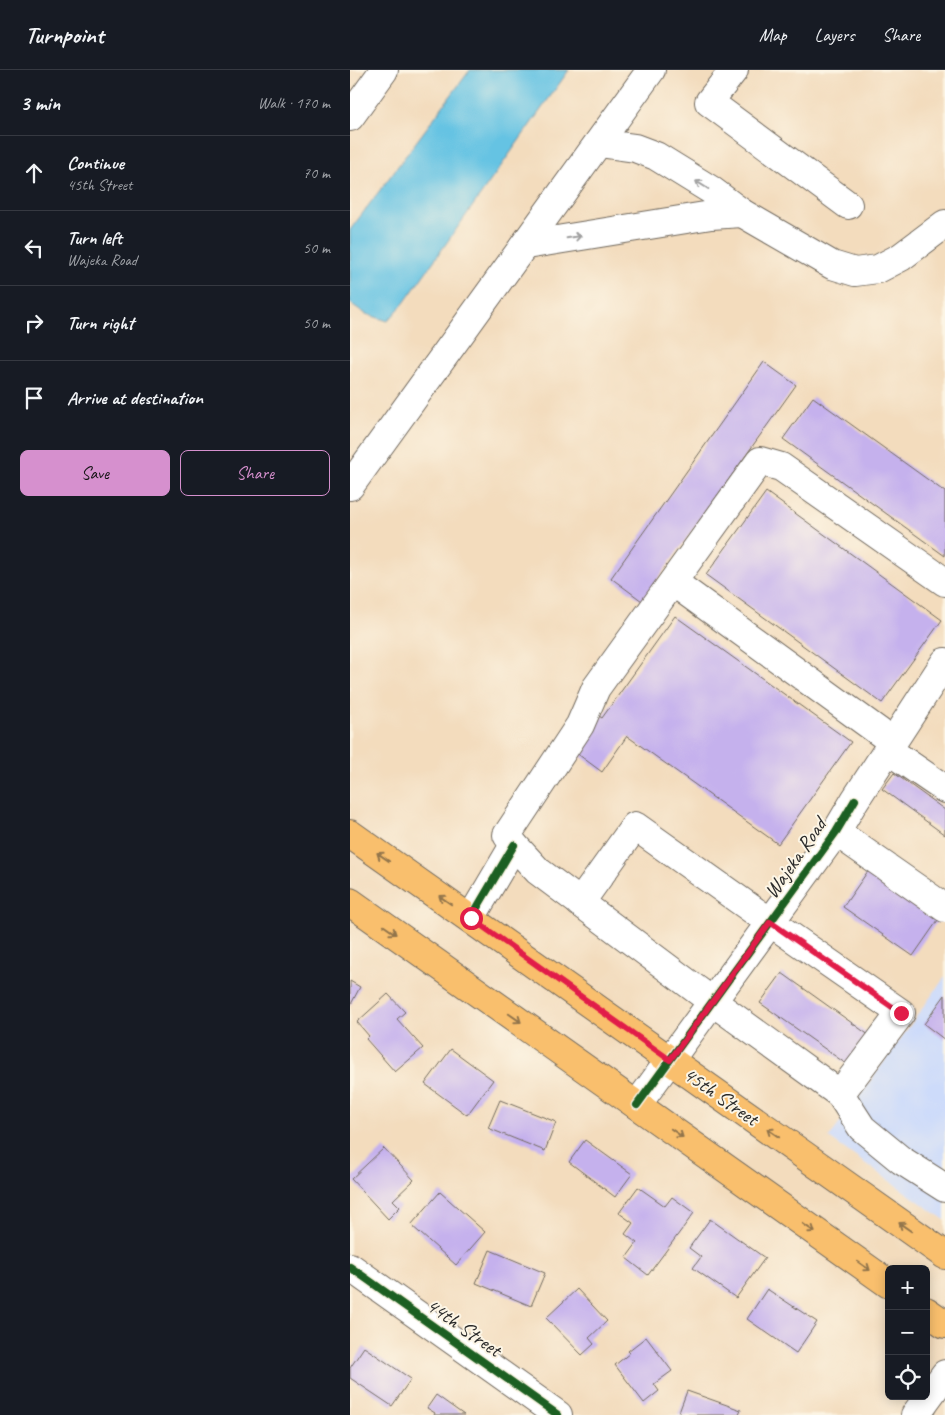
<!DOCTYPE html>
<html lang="en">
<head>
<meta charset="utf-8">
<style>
  :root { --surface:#171b24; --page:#20242c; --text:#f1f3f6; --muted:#9ea1a6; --line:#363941; --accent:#d690ce }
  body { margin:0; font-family:Caveat,sans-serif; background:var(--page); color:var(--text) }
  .controls { position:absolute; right:15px; bottom:15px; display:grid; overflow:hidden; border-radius:8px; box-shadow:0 2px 12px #0003 }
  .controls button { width:45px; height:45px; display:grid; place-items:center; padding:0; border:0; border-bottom:1px solid var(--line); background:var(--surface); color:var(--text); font:25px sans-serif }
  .stop { position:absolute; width:15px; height:15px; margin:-11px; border:4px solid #e11d48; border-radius:50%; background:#fff }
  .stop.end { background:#e11d48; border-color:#fff; box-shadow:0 1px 5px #0008 }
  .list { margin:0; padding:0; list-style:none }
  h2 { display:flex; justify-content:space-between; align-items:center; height:65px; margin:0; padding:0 20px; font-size:21px }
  h2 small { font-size:16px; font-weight:400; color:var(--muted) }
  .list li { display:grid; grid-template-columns:32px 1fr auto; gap:15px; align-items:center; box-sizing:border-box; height:75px; padding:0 20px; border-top:1px solid var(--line) }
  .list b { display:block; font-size:19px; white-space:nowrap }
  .list p { margin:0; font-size:16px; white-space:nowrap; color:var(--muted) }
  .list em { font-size:16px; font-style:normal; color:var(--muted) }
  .actions { display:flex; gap:10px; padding:15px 20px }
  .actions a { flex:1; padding:11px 0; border:1px solid var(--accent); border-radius:8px; text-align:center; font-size:18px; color:var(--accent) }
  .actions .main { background:var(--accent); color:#111 }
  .icon { flex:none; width:28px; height:28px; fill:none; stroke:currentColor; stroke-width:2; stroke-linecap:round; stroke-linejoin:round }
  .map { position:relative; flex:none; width:595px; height:1345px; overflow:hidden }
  header { display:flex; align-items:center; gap:30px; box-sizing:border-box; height:70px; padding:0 25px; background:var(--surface); border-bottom:1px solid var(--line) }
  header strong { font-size:24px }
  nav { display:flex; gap:28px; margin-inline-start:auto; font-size:18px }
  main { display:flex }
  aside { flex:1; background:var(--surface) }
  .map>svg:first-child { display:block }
</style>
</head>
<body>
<header>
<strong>Turnpoint</strong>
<nav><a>Map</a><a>Layers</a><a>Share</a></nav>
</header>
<main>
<aside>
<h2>3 min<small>Walk · 170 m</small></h2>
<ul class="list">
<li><svg class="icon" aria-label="ahead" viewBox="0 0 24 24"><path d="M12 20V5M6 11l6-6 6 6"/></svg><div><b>Continue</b><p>45th Street</p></div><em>70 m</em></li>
<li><svg class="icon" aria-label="left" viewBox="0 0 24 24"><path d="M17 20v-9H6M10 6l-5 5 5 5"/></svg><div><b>Turn left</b><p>Wajeka Road</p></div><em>50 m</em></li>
<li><svg class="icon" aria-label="right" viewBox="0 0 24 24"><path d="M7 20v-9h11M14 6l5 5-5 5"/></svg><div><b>Turn right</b></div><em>50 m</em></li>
<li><svg class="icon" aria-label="arrive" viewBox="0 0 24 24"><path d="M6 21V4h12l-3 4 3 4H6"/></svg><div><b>Arrive at destination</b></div></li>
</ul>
<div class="actions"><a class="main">Save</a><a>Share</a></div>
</aside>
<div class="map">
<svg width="595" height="1345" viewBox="0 0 595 1345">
  <rect width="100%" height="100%" fill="#fcf5e5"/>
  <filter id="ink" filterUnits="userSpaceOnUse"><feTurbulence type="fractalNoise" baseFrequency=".02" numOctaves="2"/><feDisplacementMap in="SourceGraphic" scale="10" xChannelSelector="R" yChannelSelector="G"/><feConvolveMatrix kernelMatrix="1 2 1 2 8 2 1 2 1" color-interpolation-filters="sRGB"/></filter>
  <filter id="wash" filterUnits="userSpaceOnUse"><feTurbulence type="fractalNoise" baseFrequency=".0096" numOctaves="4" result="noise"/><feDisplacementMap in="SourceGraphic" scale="20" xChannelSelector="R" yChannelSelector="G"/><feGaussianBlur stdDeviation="1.12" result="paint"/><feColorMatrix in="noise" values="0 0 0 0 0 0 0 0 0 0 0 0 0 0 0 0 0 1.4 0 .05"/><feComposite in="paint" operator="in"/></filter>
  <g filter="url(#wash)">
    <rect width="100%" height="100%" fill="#f3dcbd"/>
    <path fill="#cddbfa" d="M 595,907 L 595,1150 L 479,1068 Z"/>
    <path fill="#65c3e3" stroke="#487787" d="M 120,0 L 219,0 L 54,233 L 38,251 L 16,244 L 0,233 L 0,160 Z"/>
    <g id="blocks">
      <g fill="#c5b1ed">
        <path d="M 414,292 L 446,315 L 292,531 L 261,508 Z"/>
        <path d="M 463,327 L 595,422 L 595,486 L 433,369 Z"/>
        <path d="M 416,422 L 592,550 L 532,633 L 356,505 Z"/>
        <path d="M 325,546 L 501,672 L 428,774 L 277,666 L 252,702 L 221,679 L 246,644 L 252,648 Z"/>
        <path d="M 544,703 L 595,740 L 595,765 L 532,719 Z"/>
        <path d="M 518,801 L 588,850 L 563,886 L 493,837 Z"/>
        <path d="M 432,903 L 523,968 L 502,998 L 410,933 Z"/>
        <path d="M 0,911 L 10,917 L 0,936 Z"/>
        <path d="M 38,924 L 55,942 L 47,949 L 73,978 L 45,1002 L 16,969 L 19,966 L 7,952 Z"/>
        <path d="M 595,925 L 595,970 L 574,954 Z"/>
        <path d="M 101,979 L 143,1010 L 117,1045 L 75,1014 Z"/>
        <path d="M 150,1030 L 206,1052 L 195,1081 L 138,1058 Z"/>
        <path d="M 235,1070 L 282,1104 L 265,1127 L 219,1092 Z"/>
        <path d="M 34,1078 L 64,1110 L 43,1130 L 50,1137 L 38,1149 L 1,1109 Z"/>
        <path d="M 288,1117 L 315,1136 L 322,1127 L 344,1143 L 298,1205 L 276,1188 L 287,1173 L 275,1164 L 283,1153 L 269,1143 Z"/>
        <path d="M 90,1122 L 135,1162 L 106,1195 L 61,1155 Z"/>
        <path d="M 360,1149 L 415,1188 L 386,1228 L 343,1198 L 351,1187 L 339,1178 Z"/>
        <path d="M 140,1180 L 195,1203 L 181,1236 L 126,1213 Z"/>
        <path d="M 227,1219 L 257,1251 L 239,1268 L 244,1274 L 232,1285 L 196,1248 Z"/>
        <path d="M 417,1219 L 467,1252 L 446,1283 L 397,1249 Z"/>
        <path d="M 296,1267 L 322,1301 L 304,1314 L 309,1321 L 294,1333 L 265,1295 L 280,1283 L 278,1281 Z"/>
        <path d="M 14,1277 L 61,1309 L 42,1336 L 0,1308 L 0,1298 Z"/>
        <path d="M 337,1321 L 391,1340 L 389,1345 L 328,1345 Z"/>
        <path d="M 86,1325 L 114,1345 L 84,1345 L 85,1343 L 77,1338 Z"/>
      </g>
    </g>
  </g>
  <g filter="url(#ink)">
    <use href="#blocks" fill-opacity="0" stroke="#71695e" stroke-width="1"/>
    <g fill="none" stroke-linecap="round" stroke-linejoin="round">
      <defs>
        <g id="minor">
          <path d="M 384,0 L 359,32 L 498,135"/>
          <path d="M 0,47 L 34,0"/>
          <path d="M 249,73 L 285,78 L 306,86 L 361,120 L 392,143 L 482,195 L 505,202 L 528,199 L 551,187 L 595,154"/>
          <path d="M 176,175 L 361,145 L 392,143"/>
          <path d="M 0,416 L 301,0"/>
          <path d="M 323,512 L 543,672"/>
          <path d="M 595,512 L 431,397 L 410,391 L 246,618 L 230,655 L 157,765 L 164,775 L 188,801 L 363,932 L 490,1024 L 512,1058 L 551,1090 L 595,1118"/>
          <path d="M 538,680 L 595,719"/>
          <path d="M 486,762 L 595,838"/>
          <path d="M 230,833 L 285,756 L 420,852 L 551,943 L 490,1024"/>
          <path d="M 121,848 L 164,775"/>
          <path d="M 287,1035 L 486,762 L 505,730 L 595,592"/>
          <path d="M 0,1197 L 208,1345"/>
          <path d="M 565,1345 L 595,1304"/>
        </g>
        <g id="major">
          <path d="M 0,764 L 595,1185"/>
          <path d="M 0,832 L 539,1214"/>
          <path d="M 576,1241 L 595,1254"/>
        </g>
      </defs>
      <use href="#minor" stroke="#71695e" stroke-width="30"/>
      <use href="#major" stroke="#71695e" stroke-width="30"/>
      <use href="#minor" stroke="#fff" stroke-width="28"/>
      <use href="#major" stroke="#f9bf6d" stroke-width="28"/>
      <defs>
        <g id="cycleway">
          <path d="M 121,848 L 164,775"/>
          <path d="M 287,1035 L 486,762 L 505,730"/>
          <path d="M 0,1197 L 208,1345"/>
        </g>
      </defs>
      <use href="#cycleway" stroke="#fcf5e5" stroke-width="11"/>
      <use href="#cycleway" stroke="#1b5e20" stroke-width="8"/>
    </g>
    <defs><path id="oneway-shaft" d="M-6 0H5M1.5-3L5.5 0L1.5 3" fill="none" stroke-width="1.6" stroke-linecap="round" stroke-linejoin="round" transform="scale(1.25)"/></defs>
    <g stroke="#a0a0a0">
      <use href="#oneway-shaft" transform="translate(352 115) rotate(-148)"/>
      <use href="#oneway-shaft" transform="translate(224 167) rotate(-9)"/>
    </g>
    <g stroke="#92754c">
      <use href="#oneway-shaft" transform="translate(33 787) rotate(-145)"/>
      <use href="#oneway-shaft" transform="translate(95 830) rotate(-145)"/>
      <use href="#oneway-shaft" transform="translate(40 860) rotate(35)"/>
      <use href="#oneway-shaft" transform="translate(165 948) rotate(35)"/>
      <use href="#oneway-shaft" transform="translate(327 1063) rotate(35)"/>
      <use href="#oneway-shaft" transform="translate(423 1063) rotate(-145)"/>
      <use href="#oneway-shaft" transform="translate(555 1157) rotate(-145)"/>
      <use href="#oneway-shaft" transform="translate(459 1158) rotate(35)"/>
      <use href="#oneway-shaft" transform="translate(514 1196) rotate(35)"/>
    </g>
  </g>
  <g fill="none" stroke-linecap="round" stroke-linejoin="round" filter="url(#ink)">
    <path stroke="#e11d48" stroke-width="6" d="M 121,848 L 320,990 L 420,852 L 551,943"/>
  </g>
  <g text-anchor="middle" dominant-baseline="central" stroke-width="4" stroke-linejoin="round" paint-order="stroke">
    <g font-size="21" fill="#2b2b2b" stroke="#fcf5e5">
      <text transform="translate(445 788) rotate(-55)">Wajeka Road</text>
      <text transform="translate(371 1026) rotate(35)">45th Street</text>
      <text transform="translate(114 1257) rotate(35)">44th Street</text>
    </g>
  </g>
</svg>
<div class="controls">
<button>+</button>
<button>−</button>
<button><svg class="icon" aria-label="locate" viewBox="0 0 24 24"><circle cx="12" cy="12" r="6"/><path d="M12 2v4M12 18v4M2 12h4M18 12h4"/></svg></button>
</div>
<div class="stop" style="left:121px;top:848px"></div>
<div class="stop end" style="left:551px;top:943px"></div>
</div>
</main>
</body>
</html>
